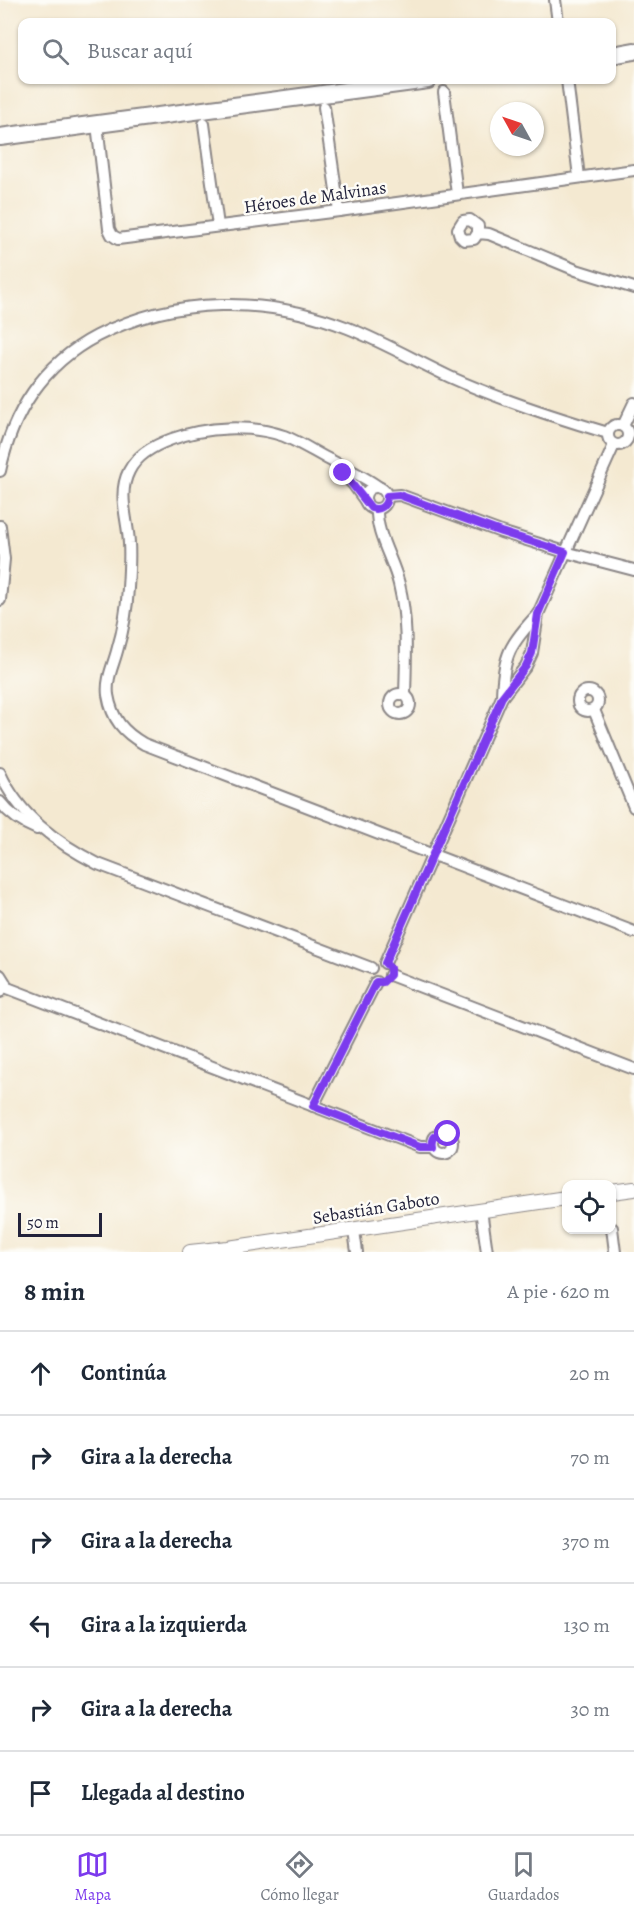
<!DOCTYPE html>
<html lang="es">
<head>
<meta charset="utf-8">
<style>
  :root { --surface:#fff; --page:#f6f6f7; --text:#1f2937; --muted:#747a83; --line:#e0e1e3; --accent:#7c3aed }
  body { margin:0; font-family:Alegreya,serif; background:var(--page); color:var(--text) }
  .controls { position:absolute; right:18px; bottom:18px; display:grid; overflow:hidden; border-radius:12px; box-shadow:0 2px 4px #0004 }
  .controls button { width:54px; height:54px; display:grid; place-items:center; padding:0; border:0; border-bottom:2px solid var(--line); background:var(--surface); color:var(--text); font:30px sans-serif }
  .compass { position:absolute; left:490px; top:102px; width:54px; height:54px; border-radius:50%; background:var(--surface); box-shadow:0 2px 4px #0004; rotate:310deg }
  .scale { position:absolute; left:18px; bottom:15px; width:84px; box-sizing:border-box; padding-left:6px; border:3px solid #22223b; border-top:0; font-size:16px; line-height:21px; white-space:nowrap; color:#22223b; -webkit-text-stroke:4px #fdfcf7; paint-order:stroke }
  .stop { position:absolute; width:18px; height:18px; margin:-14px; border:4px solid #7c3aed; border-radius:50%; background:#fff }
  .stop.end { background:#7c3aed; border-color:#fff; box-shadow:0 2px 6px #0008 }
  .list { margin:0; padding:0; list-style:none }
  h2 { display:flex; justify-content:space-between; align-items:center; height:78px; margin:0; padding:0 24px; font-size:26px }
  h2 small { font-size:20px; font-weight:400; color:var(--muted) }
  .list li { display:grid; grid-template-columns:39px 1fr auto; gap:18px; align-items:center; box-sizing:border-box; height:84px; padding:0 24px; border-top:2px solid var(--line) }
  .list b { display:block; font-size:22px; white-space:nowrap }
  .list em { font-size:20px; font-style:normal; color:var(--muted) }
  .icon { flex:none; width:33px; height:33px; fill:none; stroke:currentColor; stroke-width:2; stroke-linecap:round; stroke-linejoin:round }
  .map { position:relative; flex:none; width:634px; height:1252px; overflow:hidden }
  .search { position:absolute; background:var(--surface); box-shadow:0 2px 4px #0004; left:18px; right:18px; top:18px; height:66px; display:flex; align-items:center; gap:15px; box-sizing:border-box; padding:0 21px; border-radius:12px; color:var(--muted); font-size:22px }
  .sheet { height:582px; background:var(--surface) }
  nav { display:flex; justify-content:space-around; align-items:center; box-sizing:border-box; height:84px; border-top:2px solid var(--line); background:var(--surface); font-size:16px; color:var(--muted) }
  nav a { display:grid; justify-items:center; gap:3px }
  nav .on { color:var(--accent) }
  .map>svg:first-child { display:block }
</style>
</head>
<body>
<div class="map">
<svg width="634" height="1252" viewBox="0 0 634 1252">
  <rect width="100%" height="100%" fill="#fdfcf7"/>
  <filter id="ink" filterUnits="userSpaceOnUse"><feTurbulence type="fractalNoise" baseFrequency=".0167" numOctaves="2"/><feDisplacementMap in="SourceGraphic" scale="12" xChannelSelector="R" yChannelSelector="G"/><feConvolveMatrix kernelMatrix="1 2 1 2 8 2 1 2 1" color-interpolation-filters="sRGB"/></filter>
  <filter id="wash" filterUnits="userSpaceOnUse"><feTurbulence type="fractalNoise" baseFrequency=".008" numOctaves="4" result="noise"/><feDisplacementMap in="SourceGraphic" scale="24" xChannelSelector="R" yChannelSelector="G"/><feGaussianBlur stdDeviation="1.35" result="paint"/><feColorMatrix in="noise" values="0 0 0 0 0 0 0 0 0 0 0 0 0 0 0 0 0 1.4 0 .05"/><feComposite in="paint" operator="in"/></filter>
  <g filter="url(#wash)">
    <rect width="100%" height="100%" fill="#f4e9d1"/>
  </g>
  <g filter="url(#ink)">
    <g fill="none" stroke-linecap="round" stroke-linejoin="round">
      <defs>
        <g id="minor">
          <path d="M 555,0 L 558,22"/>
          <path d="M 567,80 L 579,177"/>
          <path d="M 444,92 L 457,194"/>
          <path d="M 324,107 L 339,211"/>
          <path d="M 97,124 L 109,229 L 112,235 L 118,239 L 339,211 L 634,170"/>
          <path d="M 204,124 L 218,226"/>
          <path d="M 478,233 L 478,226 L 470,220 L 463,221 L 458,229 L 460,236 L 464,240 L 474,239 L 478,233 L 489,234 L 576,270 L 634,288"/>
          <circle cx="618" cy="435" r="10"/>
          <path d="M 623,426 L 634,403"/>
          <path d="M 336,467 L 353,484 L 366,502"/>
          <path d="M 0,471 C 12,413 43,364 97,336 C 175,296 267,296 348,328 C 383,342 416,361 450,377 C 501,400 554,417 608,433"/>
          <circle cx="376" cy="498" r="11"/>
          <path d="M 380,488 C 364,476 346,468 328,459 C 313,451 299,442 284,436 C 249,424 206,427 172,439 C 155,445 137,455 129,471 C 117,494 128,519 129,543 C 130,558 129,573 128,588 C 127,609 123,631 117,651 C 113,666 106,679 108,695 C 112,719 123,732 144,744 L 634,932"/>
          <path d="M 387,496 L 400,495 L 501,532 L 565,552 L 634,570"/>
          <path d="M 377,509 C 376,535 393,559 399,584 C 408,621 406,657 405,695"/>
          <path d="M 0,526 L 4,559 L 0,600"/>
          <circle cx="588" cy="701" r="10"/>
          <circle cx="400" cy="704" r="10"/>
          <path d="M 502,697 C 503,655 510,644 538,614"/>
          <path d="M 594,710 L 634,807"/>
          <path d="M 0,773 C 19,816 57,843 98,864 L 371,968"/>
          <path d="M 0,802 C 10,815 22,823 37,829"/>
          <path d="M 385,963 L 502,697 L 526,666 L 532,653 L 538,614 L 614,445"/>
          <path d="M 0,975 L 5,983 L 0,992"/>
          <path d="M 390,975 L 634,1069"/>
          <path d="M 5,987 L 420,1147 L 433,1147"/>
          <path d="M 313,1106 L 376,982"/>
          <circle cx="443" cy="1143" r="10"/>
          <path d="M 481,1210 L 487,1252"/>
          <path d="M 612,1228 L 615,1252"/>
          <path d="M 354,1231 L 357,1252"/>
        </g>
        <g id="tertiary">
          <path d="M 612,1192 L 634,1189"/>
          <path d="M 190,1252 L 228,1248 L 566,1198"/>
        </g>
        <g id="secondary">
          <path d="M 612,55 L 634,51"/>
          <path d="M 0,137 L 428,80"/>
        </g>
      </defs>
      <use href="#minor" stroke="#8b8686" stroke-width="14"/>
      <use href="#tertiary" stroke="#8b8686" stroke-width="16"/>
      <use href="#secondary" stroke="#8b8686" stroke-width="20"/>
      <use href="#minor" stroke="#fff" stroke-width="10"/>
      <use href="#tertiary" stroke="#fff" stroke-width="14"/>
      <use href="#secondary" stroke="#fff" stroke-width="16"/>
    </g>
  </g>
  <g fill="none" stroke-linecap="round" stroke-linejoin="round" filter="url(#ink)">
    <path stroke="#7c3aed" stroke-width="8" d="M 343,473 L 371,508 C 380,511 387,506 387,496 L 399,495 L 501,532 L 565,552 L 538,614 L 532,653 L 526,666 L 502,697 L 385,963 L 390,968 L 390,975 L 383,982 L 376,982 L 313,1106 L 420,1147 L 433,1147 C 431,1137 438,1131 448,1134"/>
  </g>
  <g text-anchor="middle" dominant-baseline="central" stroke-width="5" stroke-linejoin="round" paint-order="stroke">
    <g font-size="18" fill="#22223b" stroke="#fdfcf7">
      <text transform="translate(315 197) rotate(-8)">Héroes de Malvinas</text>
      <text transform="translate(376 1208) rotate(-9)">Sebastián Gaboto</text>
    </g>
  </g>
</svg>
<div class="controls">
<button><svg class="icon" aria-label="locate" viewBox="0 0 24 24"><circle cx="12" cy="12" r="6"/><path d="M12 2v4M12 18v4M2 12h4M18 12h4"/></svg></button>
</div>
<svg class="compass" viewBox="-18 -18 36 36"><path d="M0-13l5 13h-10z" fill="#e53935"/><path d="M0 13l5-13h-10z" fill="#747a83"/></svg>
<div class="scale">50 m</div>
<div class="stop" style="left:448px;top:1134px"></div>
<div class="stop end" style="left:343px;top:473px"></div>
<div class="search"><svg class="icon" aria-label="search" viewBox="0 0 24 24"><circle cx="10" cy="10" r="6"/><path d="M15 15l6 6"/></svg>Buscar aquí</div>
</div>
<section class="sheet">
<h2>8 min<small>A pie · 620 m</small></h2>
<ul class="list">
<li><svg class="icon" aria-label="ahead" viewBox="0 0 24 24"><path d="M12 20V5M6 11l6-6 6 6"/></svg><div><b>Continúa</b></div><em>20 m</em></li>
<li><svg class="icon" aria-label="right" viewBox="0 0 24 24"><path d="M7 20v-9h11M14 6l5 5-5 5"/></svg><div><b>Gira a la derecha</b></div><em>70 m</em></li>
<li><svg class="icon" aria-label="right" viewBox="0 0 24 24"><path d="M7 20v-9h11M14 6l5 5-5 5"/></svg><div><b>Gira a la derecha</b></div><em>370 m</em></li>
<li><svg class="icon" aria-label="left" viewBox="0 0 24 24"><path d="M17 20v-9H6M10 6l-5 5 5 5"/></svg><div><b>Gira a la izquierda</b></div><em>130 m</em></li>
<li><svg class="icon" aria-label="right" viewBox="0 0 24 24"><path d="M7 20v-9h11M14 6l5 5-5 5"/></svg><div><b>Gira a la derecha</b></div><em>30 m</em></li>
<li><svg class="icon" aria-label="arrive" viewBox="0 0 24 24"><path d="M6 21V4h12l-3 4 3 4H6"/></svg><div><b>Llegada al destino</b></div></li>
</ul>
</section>
<nav>
<a class="on"><svg class="icon" aria-label="map" viewBox="0 0 24 24"><path d="M3 6l6-2 6 2 6-2v14l-6 2-6-2-6 2zM9 4v14M15 6v14"/></svg>Mapa</a>
<a><svg class="icon" aria-label="directions" viewBox="0 0 24 24"><path d="M12 3l9 9-9 9-9-9zM9 14v-3h6M13 9l2 2-2 2"/></svg>Cómo llegar</a>
<a><svg class="icon" aria-label="saved" viewBox="0 0 24 24"><path d="M7 4h10v16l-5-4-5 4z"/></svg>Guardados</a>
</nav>
</body>
</html>
